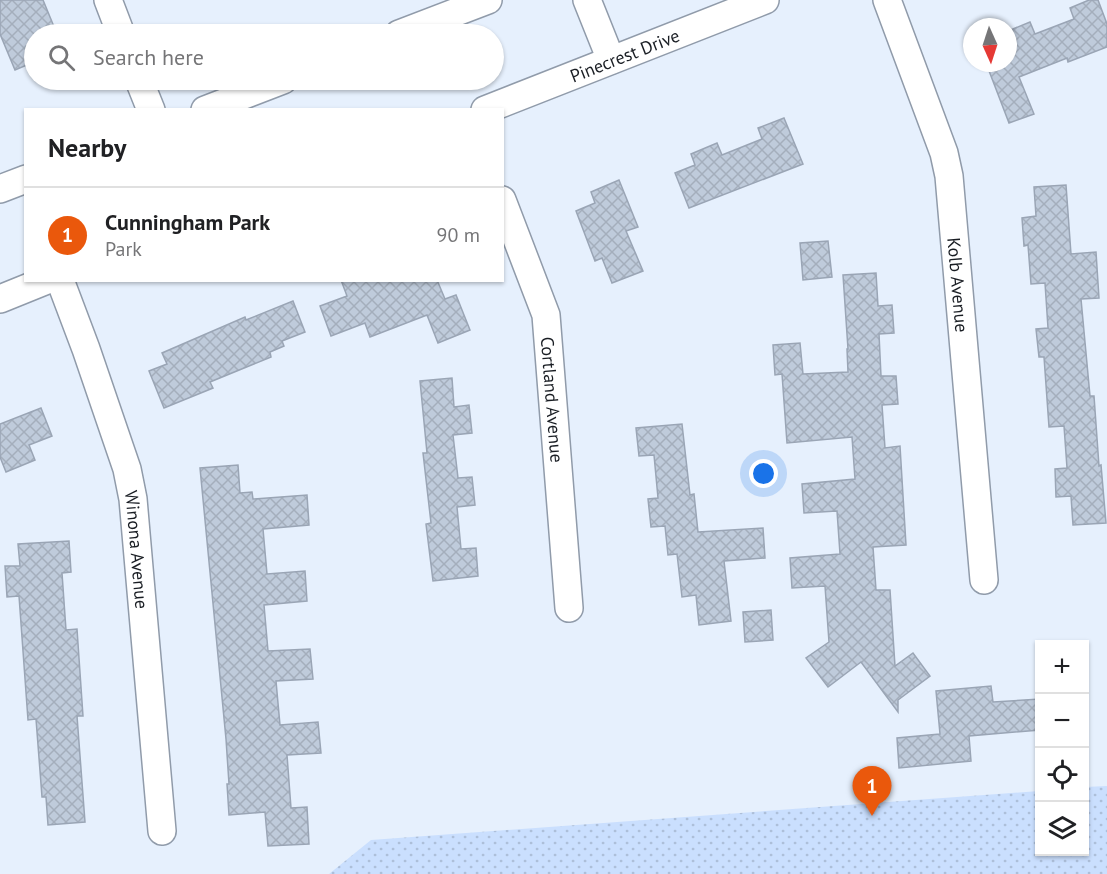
<!DOCTYPE html>
<html lang="en">
<head>
<meta charset="utf-8">
<style>
  :root { --surface:#fff; --page:#f2f2f2; --text:#202124; --muted:#757577; --line:#e0e0e0; --accent:#ea580c }
  body { margin:0; font-family:"PT Sans",sans-serif; background:var(--page); color:var(--text) }
  .controls { position:absolute; right:18px; bottom:18px; display:grid; overflow:hidden; border-radius:0px; box-shadow:0 2px 4px #0004 }
  .controls button { width:54px; height:54px; display:grid; place-items:center; padding:0; border:0; border-bottom:2px solid var(--line); background:var(--surface); color:var(--text); font:30px sans-serif }
  .compass { position:absolute; left:963px; top:18px; width:54px; height:54px; border-radius:50%; background:var(--surface); box-shadow:0 2px 4px #0004; rotate:177deg }
  .you { position:absolute; left:764px; top:474px; width:21px; height:21px; margin:-15px; border:4px solid #fff; border-radius:50%; background:#1a73e8; box-shadow:0 0 0 9px #1a73e833 }
  .badge { display:grid; place-items:center; width:39px; height:39px; border-radius:50%; background:var(--accent); color:#fff; font-size:20px; font-weight:700 }
  .pin { position:absolute; translate:-50% -50px; filter:drop-shadow(0 2px 3px #0008) }
  .pin::after { content:''; position:absolute; top:32px; width:21px; height:18px; background:inherit; clip-path:polygon(0 0,100% 0,50% 100%) }
  .list { margin:0; padding:0; list-style:none }
  h2 { display:flex; justify-content:space-between; align-items:center; height:78px; margin:0; padding:0 24px; font-size:26px }
  h2 small { font-size:20px; font-weight:400; color:var(--muted) }
  .list li { display:grid; grid-template-columns:39px 1fr auto; gap:18px; align-items:center; box-sizing:border-box; height:96px; padding:0 24px; border-top:2px solid var(--line) }
  .list b { display:block; font-size:22px; white-space:nowrap }
  .list p { margin:0; font-size:20px; white-space:nowrap; color:var(--muted) }
  .list em { font-size:20px; font-style:normal; color:var(--muted) }
  .icon { flex:none; width:33px; height:33px; fill:none; stroke:currentColor; stroke-width:2; stroke-linecap:round; stroke-linejoin:round }
  .map { position:relative; flex:none; width:1107px; height:874px; overflow:hidden }
  .search { position:absolute; background:var(--surface); box-shadow:0 2px 4px #0004; left:24px; top:24px; width:480px; height:66px; display:flex; align-items:center; gap:15px; box-sizing:border-box; padding:0 21px; border-radius:33px; color:var(--muted); font-size:22px }
  .panel { position:absolute; background:var(--surface); box-shadow:0 2px 4px #0004; left:24px; top:108px; width:480px; height:174px; border-radius:0px }
  .map>svg:first-child { display:block }
</style>
</head>
<body>
<div class="map">
<svg width="1107" height="874" viewBox="0 0 1107 874">
  <defs>
    <pattern id="park-dots" width="8" height="8" patternUnits="userSpaceOnUse" patternTransform="scale(1.5)"><rect width="8" height="8" fill="#cadffe"/><path d="M2 2h.1M6 6h.1" fill="none" stroke="#adbfd9" stroke-width="1.8" stroke-linecap="round"/></pattern>
    <pattern id="building-cross-hatch" width="8" height="8" patternUnits="userSpaceOnUse" patternTransform="scale(1.5)"><rect width="8" height="8" fill="#bfcbdb"/><path d="M0 0l8 8M0 8l8-8" fill="none" stroke="#a4aebc"/></pattern>
  </defs>
  <rect width="100%" height="100%" fill="#e6f0fd"/>
  <path fill="url(#park-dots)" d="M 1107,786 L 1107,874 L 329,874 L 371,840 L 1039,791 L 1040,852 L 1084,852 L 1085,787 Z"/>
  <g fill="url(#building-cross-hatch)" stroke="#9aa5b5" stroke-width="1.5">
    <path d="M 0,0 L 43,0 L 57,34 L 34,34 L 34,62 L 15,70 L 0,34 Z"/>
    <path d="M 1089,0 L 1098,0 L 1107,24 L 1107,47 L 1068,62 L 1067,58 L 1019,77 L 1034,114 L 1009,123 L 986,63 L 1008,63 L 1008,31 L 1030,22 L 1035,34 L 1074,19 L 1070,8 Z"/>
    <path d="M 784,118 L 803,164 L 689,208 L 675,173 L 695,165 L 691,154 L 717,143 L 722,155 L 762,139 L 758,128 Z"/>
    <path d="M 619,180 L 638,227 L 626,231 L 643,271 L 612,283 L 602,258 L 595,261 L 576,211 L 595,203 L 591,192 Z"/>
    <path d="M 1066,185 L 1071,254 L 1096,252 L 1099,298 L 1081,299 L 1090,396 L 1094,396 L 1099,466 L 1101,465 L 1106,523 L 1073,525 L 1071,496 L 1056,497 L 1055,469 L 1067,468 L 1064,426 L 1049,427 L 1044,357 L 1039,357 L 1036,329 L 1048,328 L 1045,283 L 1031,284 L 1028,245 L 1024,246 L 1022,218 L 1036,216 L 1034,187 Z"/>
    <path d="M 828,241 L 832,277 L 803,280 L 800,243 Z"/>
    <path d="M 876,273 L 878,306 L 892,305 L 894,333 L 879,334 L 881,376 L 896,376 L 898,404 L 882,405 L 885,448 L 900,446 L 906,545 L 873,547 L 876,590 L 890,590 L 895,666 L 913,653 L 930,676 L 898,700 L 898,712 L 861,662 L 828,687 L 806,658 L 829,642 L 825,586 L 792,588 L 790,558 L 840,554 L 837,511 L 804,513 L 802,484 L 855,479 L 852,437 L 787,443 L 782,374 L 775,375 L 773,345 L 800,343 L 803,374 L 848,372 L 847,349 L 848,349 L 843,275 Z"/>
    <path d="M 341,280 L 437,280 L 445,299 L 456,295 L 470,330 L 438,343 L 427,315 L 370,337 L 365,323 L 331,336 L 320,306 L 347,296 Z"/>
    <path d="M 293,301 L 305,332 L 282,341 L 284,346 L 270,352 L 271,357 L 210,382 L 213,388 L 164,408 L 149,371 L 167,364 L 162,353 L 245,317 L 246,320 Z"/>
    <path d="M 452,378 L 454,407 L 469,405 L 472,433 L 453,435 L 458,478 L 472,477 L 475,505 L 457,507 L 461,549 L 476,548 L 478,576 L 433,581 L 426,524 L 431,523 L 423,453 L 427,453 L 420,381 Z"/>
    <path d="M 41,408 L 52,436 L 29,445 L 35,460 L 6,472 L 0,457 L 0,424 Z"/>
    <path d="M 682,424 L 690,495 L 694,494 L 698,532 L 763,528 L 765,558 L 724,561 L 731,621 L 699,625 L 696,595 L 682,597 L 677,554 L 668,555 L 665,526 L 651,527 L 648,499 L 658,498 L 654,455 L 639,456 L 636,428 Z"/>
    <path d="M 238,465 L 240,493 L 252,492 L 253,499 L 307,495 L 309,525 L 263,529 L 267,574 L 305,571 L 307,601 L 264,605 L 268,651 L 310,649 L 313,679 L 276,681 L 280,725 L 318,722 L 321,753 L 287,755 L 291,808 L 307,807 L 309,844 L 268,846 L 265,812 L 229,815 L 227,784 L 229,784 L 226,739 L 200,468 Z"/>
    <path d="M 69,541 L 71,572 L 62,573 L 66,630 L 77,629 L 83,716 L 77,716 L 85,822 L 48,825 L 46,797 L 42,797 L 36,719 L 28,720 L 19,596 L 7,597 L 5,566 L 20,566 L 18,544 Z"/>
    <path d="M 771,610 L 773,640 L 745,642 L 743,612 Z"/>
    <path d="M 991,686 L 993,702 L 1040,699 L 1040,730 L 969,736 L 971,761 L 899,768 L 897,738 L 940,734 L 936,691 Z"/>
  </g>
  <g fill="none" stroke-linecap="round" stroke-linejoin="round">
    <defs>
      <g id="street">
        <path d="M 108,0 L 121,34"/>
        <path d="M 587,0 L 611,60"/>
        <path id="s1" d="M 887,0 L 944,153 L 949,176 L 984,580"/>
        <path d="M 399,34 L 488,0"/>
        <path d="M 139,80 L 151,110"/>
        <path d="M 205,110 L 283,80"/>
        <path id="s2" d="M 485,110 L 765,0"/>
        <path d="M 0,189 L 26,179"/>
        <path id="s3" d="M 502,200 L 546,315 L 569,608"/>
        <path id="s4" d="M 60,280 L 86,349 L 127,469 L 133,499 L 162,831"/>
        <path d="M 0,299 L 47,280"/>
      </g>
    </defs>
    <use href="#street" stroke="#909baa" stroke-width="30"/>
    <use href="#street" stroke="#fff" stroke-width="27"/>
  </g>
  <g text-anchor="middle" dominant-baseline="central" stroke-width="5" stroke-linejoin="round" paint-order="stroke">
    <g font-size="18" fill="#191d23" stroke="#e6f0fd">
      <text stroke="none"><textPath href="#s2" startOffset="150">Pinecrest Drive</textPath></text>
      <text stroke="none"><textPath href="#s1" startOffset="296">Kolb Avenue</textPath></text>
      <text stroke="none"><textPath href="#s3" startOffset="208">Cortland Avenue</textPath></text>
      <text stroke="none"><textPath href="#s4" startOffset="282">Winona Avenue</textPath></text>
    </g>
  </g>
</svg>
<div class="controls">
<button>+</button>
<button>−</button>
<button><svg class="icon" aria-label="locate" viewBox="0 0 24 24"><circle cx="12" cy="12" r="6"/><path d="M12 2v4M12 18v4M2 12h4M18 12h4"/></svg></button>
<button><svg class="icon" aria-label="layers" viewBox="0 0 24 24"><path d="M12 4l9 5-9 5-9-5zM3 14l9 5 9-5"/></svg></button>
</div>
<svg class="compass" viewBox="-18 -18 36 36"><path d="M0-13l5 13h-10z" fill="#e53935"/><path d="M0 13l5-13h-10z" fill="#757577"/></svg>
<div class="you"></div>
<div class="pin badge" style="left:872px;top:816px">1</div>
<div class="search"><svg class="icon" aria-label="search" viewBox="0 0 24 24"><circle cx="10" cy="10" r="6"/><path d="M15 15l6 6"/></svg>Search here</div>
<section class="panel">
<h2>Nearby<small></small></h2>
<ul class="list">
<li><span class="badge">1</span><div><b>Cunningham Park</b><p>Park</p></div><em>90 m</em></li>
</ul>
</section>
</div>
</body>
</html>
